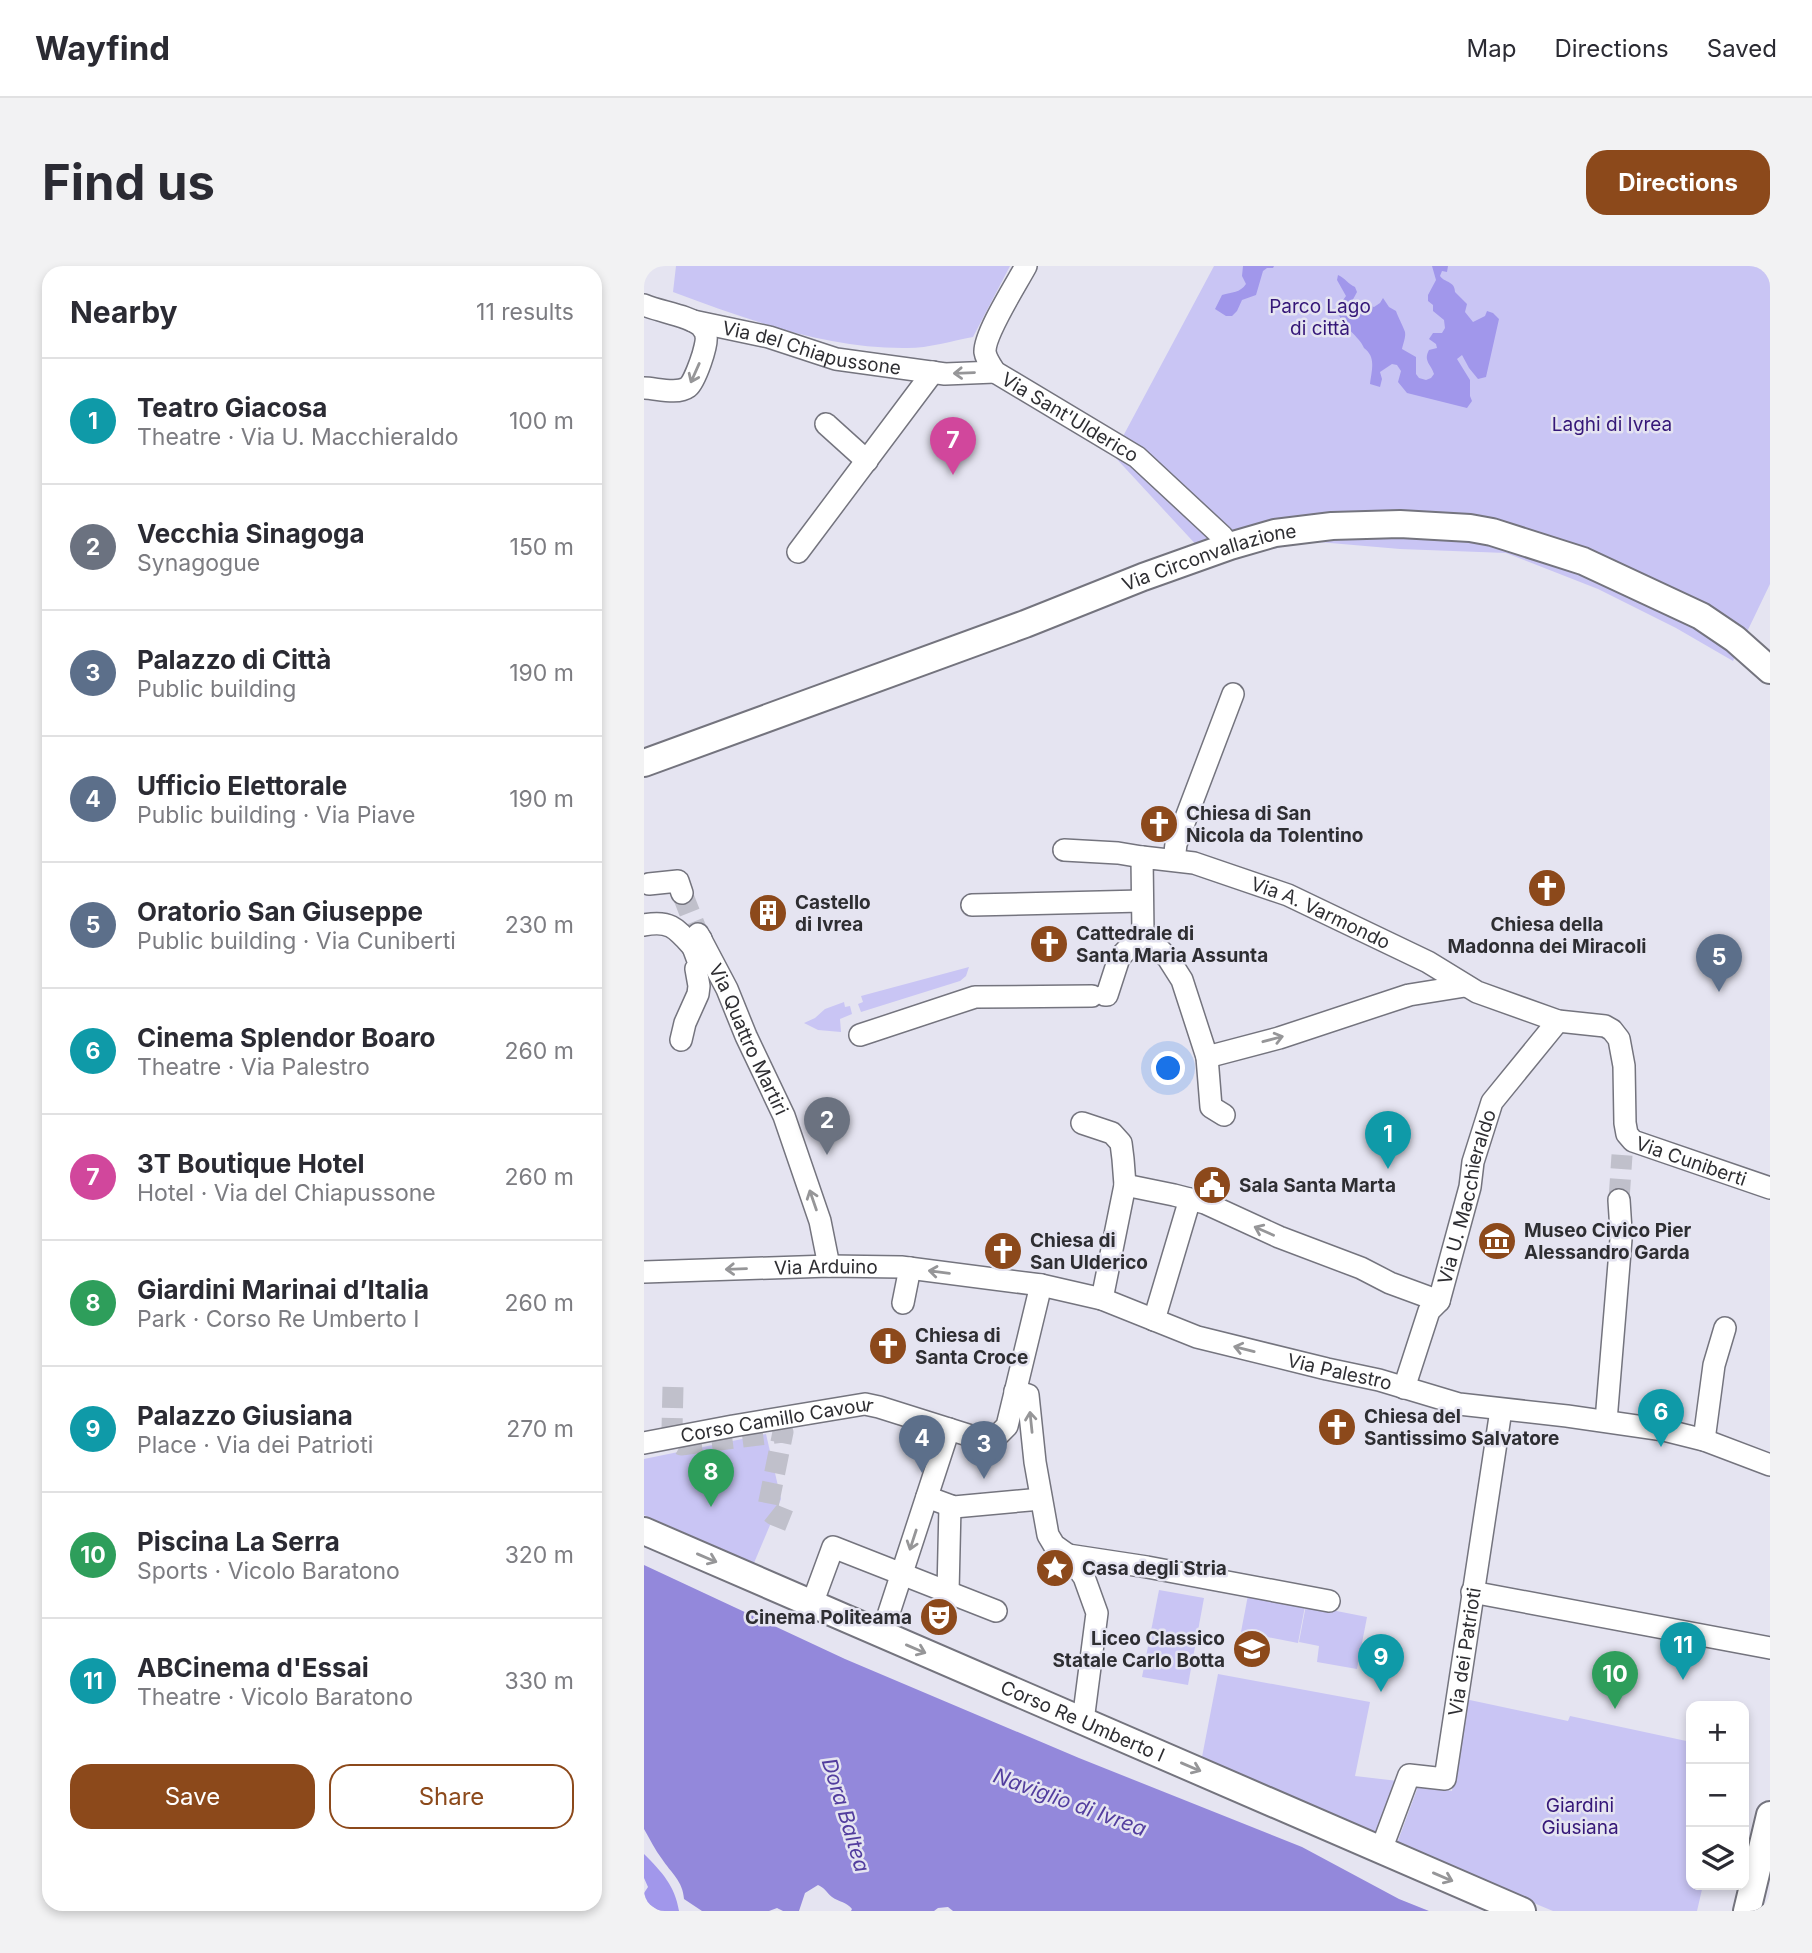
<!DOCTYPE html>
<html lang="en">
<head>
<meta charset="utf-8">
<style>
  :root { --surface:#fff; --page:#f2f2f3; --text:#2b2b33; --muted:#7c7c81; --line:#e1e1e2; --accent:#8c491b }
  body { margin:0; font-family:Inter,sans-serif; background:var(--page); color:var(--text) }
  .controls { position:absolute; right:21px; bottom:21px; display:grid; overflow:hidden; border-radius:14px; box-shadow:0 4px 10px #0003 }
  .controls button { width:63px; height:63px; display:grid; place-items:center; padding:0; border:0; border-bottom:2px solid var(--line); background:var(--surface); color:var(--text); font:35px sans-serif }
  .you { position:absolute; left:525px; top:803px; width:24px; height:24px; margin:-18px; border:5px solid #fff; border-radius:50%; background:#1a73e8; box-shadow:0 0 0 10px #1a73e833 }
  .badge { display:grid; place-items:center; width:46px; height:46px; border-radius:50%; background:var(--accent); color:#fff; font-size:23px; font-weight:700 }
  .pin { position:absolute; translate:-50% -58px; filter:drop-shadow(0 2px 4px #0008) }
  .pin::after { content:''; position:absolute; top:37px; width:24px; height:21px; background:inherit; clip-path:polygon(0 0,100% 0,50% 100%) }
  .list { margin:0; padding:0; list-style:none }
  h2 { display:flex; justify-content:space-between; align-items:center; height:91px; margin:0; padding:0 28px; font-size:30px }
  h2 small { font-size:23px; font-weight:400; color:var(--muted) }
  .list li { display:grid; grid-template-columns:46px 1fr auto; gap:21px; align-items:center; box-sizing:border-box; height:126px; padding:0 28px; border-top:2px solid var(--line) }
  .list b { display:block; font-size:26px; white-space:nowrap }
  .list p { margin:0; font-size:23px; white-space:nowrap; color:var(--muted) }
  .list em { font-size:23px; font-style:normal; color:var(--muted) }
  .actions { display:flex; gap:14px; padding:21px 28px }
  .actions a { flex:1; padding:16px 0; border:2px solid var(--accent); border-radius:21px; text-align:center; font-size:24px; color:var(--accent) }
  .actions .main { background:var(--accent); color:#fff }
  .icon { flex:none; width:38px; height:38px; fill:none; stroke:currentColor; stroke-width:2; stroke-linecap:round; stroke-linejoin:round }
  .map { position:relative; flex:none; width:1126px; height:1645px; overflow:hidden; border-radius:21px }
  header { display:flex; align-items:center; gap:42px; box-sizing:border-box; height:98px; padding:0 35px; background:var(--surface); border-bottom:2px solid var(--line) }
  header strong { font-size:33px }
  nav { display:flex; gap:38px; margin-inline-start:auto; font-size:24px }
  .intro { display:flex; align-items:center; justify-content:space-between; box-sizing:border-box; height:168px; padding:0 42px }
  h1 { margin:0; font-size:49px }
  .button { padding:18px 32px; border-radius:21px; background:var(--accent); color:#fff; font-size:24px; font-weight:700 }
  main { display:flex; gap:42px; padding:0 42px }
  aside { flex:1; background:var(--surface); border-radius:21px; box-shadow:0 4px 10px #0003 }
  .map>svg:first-child { display:block }
</style>
</head>
<body>
<header>
<strong>Wayfind</strong>
<nav><a>Map</a><a>Directions</a><a>Saved</a></nav>
</header>
<div class="intro"><h1>Find us</h1><a class="button">Directions</a></div>
<main>
<aside>
<h2>Nearby<small>11 results</small></h2>
<ul class="list">
<li><span class="badge" style="background:#0f9aa8">1</span><div><b>Teatro Giacosa</b><p>Theatre · Via U. Macchieraldo</p></div><em>100 m</em></li>
<li><span class="badge" style="background:#6b7280">2</span><div><b>Vecchia Sinagoga</b><p>Synagogue</p></div><em>150 m</em></li>
<li><span class="badge" style="background:#5c6f8a">3</span><div><b>Palazzo di Città</b><p>Public building</p></div><em>190 m</em></li>
<li><span class="badge" style="background:#5c6f8a">4</span><div><b>Ufficio Elettorale</b><p>Public building · Via Piave</p></div><em>190 m</em></li>
<li><span class="badge" style="background:#5c6f8a">5</span><div><b>Oratorio San Giuseppe</b><p>Public building · Via Cuniberti</p></div><em>230 m</em></li>
<li><span class="badge" style="background:#0f9aa8">6</span><div><b>Cinema Splendor Boaro</b><p>Theatre · Via Palestro</p></div><em>260 m</em></li>
<li><span class="badge" style="background:#d1479c">7</span><div><b>3T Boutique Hotel</b><p>Hotel · Via del Chiapussone</p></div><em>260 m</em></li>
<li><span class="badge" style="background:#2e9e5b">8</span><div><b>Giardini Marinai d’Italia</b><p>Park · Corso Re Umberto I</p></div><em>260 m</em></li>
<li><span class="badge" style="background:#0f9aa8">9</span><div><b>Palazzo Giusiana</b><p>Place · Via dei Patrioti</p></div><em>270 m</em></li>
<li><span class="badge" style="background:#2e9e5b">10</span><div><b>Piscina La Serra</b><p>Sports · Vicolo Baratono</p></div><em>320 m</em></li>
<li><span class="badge" style="background:#0f9aa8">11</span><div><b>ABCinema d'Essai</b><p>Theatre · Vicolo Baratono</p></div><em>330 m</em></li>
</ul>
<div class="actions"><a class="main">Save</a><a>Share</a></div>
</aside>
<div class="map">
<svg width="1126" height="1645" viewBox="0 0 1126 1645">
  <rect width="100%" height="100%" fill="#e5e4f1"/>
  <g fill="#c9c5f4">
    <path d="M 32,0 L 366,0 L 329,71 C 307,75 282,83 259,82 C 180,82 102,53 29,26 Z"/>
    <path d="M 570,0 L 1126,0 L 1126,318 L 1089,395 L 1032,362 L 954,323 L 862,287 L 756,283 L 663,275 L 569,297 L 469,189 Z"/>
    <path d="M 325,701 L 322,710 L 316,715 L 217,746 L 214,738 L 219,736 L 217,730 Z"/>
    <path d="M 200,736 L 201,741 L 206,740 L 208,748 L 196,753 L 197,766 L 174,764 L 160,757 L 171,752 L 181,743 Z"/>
    <path d="M 122,1168 L 137,1233 L 110,1297 L 0,1249 L 0,1193 Z"/>
    <path d="M 515,1324 L 560,1332 L 544,1419 L 498,1411 Z"/>
    <path d="M 604,1329 L 661,1340 L 654,1377 L 597,1366 Z"/>
    <path d="M 662,1339 L 723,1351 L 713,1403 L 673,1396 L 675,1380 L 655,1376 Z"/>
    <path d="M 574,1408 L 726,1436 L 711,1510 L 754,1515 L 733,1571 L 559,1499 L 558,1491 Z"/>
    <path d="M 821,1433 L 924,1455 L 926,1450 L 1047,1476 L 1047,1619 L 1059,1619 L 1053,1645 L 909,1645 L 752,1580 L 775,1518 L 808,1525 Z"/>
  </g>
  <g fill="#a197eb">
    <path d="M 599,0 L 630,0 L 629,2 L 623,2 L 619,5 L 612,29 L 598,34 L 593,45 L 588,50 L 582,50 L 571,43 L 578,29 C 588,26 596,27 602,18 L 598,10 Z"/>
    <path d="M 788,0 L 804,0 L 803,6 L 798,5 L 796,10 C 801,17 811,15 811,26 L 823,38 L 821,46 L 829,56 L 841,50 L 843,45 L 849,47 L 855,53 L 842,111 L 834,113 L 825,102 L 818,89 L 813,93 L 826,114 L 826,130 L 828,135 L 823,142 L 763,127 L 754,116 L 757,105 L 753,99 L 748,98 L 736,106 L 738,113 L 736,121 L 726,118 C 728,103 732,91 720,82 C 715,68 688,55 696,39 C 697,36 700,33 702,30 L 693,14 L 694,9 C 701,12 704,18 711,21 L 713,26 L 706,39 L 712,43 L 723,39 L 730,41 L 736,37 L 739,32 L 745,41 L 752,45 C 754,51 760,62 761,66 C 762,71 759,78 758,83 L 772,91 L 772,108 L 775,112 L 782,114 L 787,112 L 790,108 C 787,98 779,95 785,84 L 793,82 L 792,78 L 785,73 L 789,67 L 798,67 L 801,62 L 800,54 L 789,45 L 789,39 L 784,35 L 784,29 L 792,14 Z"/>
    <path d="M 0,1588 C 18,1606 31,1620 35,1645 L 15,1645 L 0,1635 L 0,1627 L 4,1621 L 0,1612 Z"/>
  </g>
  <path fill="#9388db" d="M 0,1299 L 201,1393 L 435,1492 L 658,1581 L 755,1633 L 785,1645 L 309,1645 L 304,1641 L 294,1642 L 290,1645 L 207,1645 L 208,1643 C 203,1636 195,1636 188,1631 C 182,1626 181,1622 174,1619 L 161,1627 L 155,1645 L 139,1645 L 133,1642 L 125,1645 L 58,1645 L 40,1633 C 39,1615 27,1607 18,1593 C 11,1584 6,1573 0,1563 Z"/>
  <g fill="none" stroke-linecap="round" stroke-linejoin="round">
    <g stroke="#c0c0cb" stroke-width="21" stroke-dasharray="21 10" stroke-linecap="butt">
      <path d="M 38,627 L 54,668"/>
      <path d="M 975,934 L 978,889"/>
      <path d="M 29,1121 L 28,1163 L 30,1175 L 37,1179 L 139,1166 L 124,1240 L 125,1245 L 130,1249 L 145,1255"/>
    </g>
    <defs>
      <g id="minor">
        <path id="s1" d="M 382,0 C 373,17 340,68 341,86 C 342,93 347,100 351,106 L 493,191 L 578,270 L 586,280"/>
        <path d="M 0,39 C 16,46 44,49 57,60 C 59,63 62,66 62,70 C 64,79 51,115 44,121 C 33,129 12,122 0,122"/>
        <path id="s2" d="M 49,55 L 125,71 L 192,93 L 301,108 L 351,106"/>
        <path d="M 182,158 L 223,195"/>
        <path d="M 154,286 L 289,106"/>
        <path d="M 420,584 L 474,587 L 498,591"/>
        <path d="M 530,594 L 532,578 L 589,428"/>
        <path d="M 5,618 L 34,615 L 38,627"/>
        <path d="M 328,639 L 498,635"/>
        <path d="M 0,659 C 26,654 32,662 49,681 L 57,673"/>
        <path d="M 499,667 L 524,692 L 538,714 L 563,791 L 567,841 L 580,849"/>
        <path id="s3" d="M 54,668 L 83,723 L 102,770 L 140,850 L 176,955 L 185,1000"/>
        <path id="s4" d="M 461,729 L 463,729 L 475,692 L 499,667 L 498,591 L 550,597 L 644,629 L 784,696 L 833,726 L 914,755 L 961,760 L 968,764 L 975,773 L 980,800 L 981,857 L 983,868 L 989,875 L 1126,922"/>
        <path d="M 216,769 L 331,731 L 448,730"/>
        <path d="M 37,774 L 41,757 L 54,728 L 55,720 L 52,703 L 56,700 L 49,681"/>
        <path d="M 563,791 L 635,772 L 765,729 L 821,720"/>
        <path d="M 438,857 L 468,867 L 477,877 L 479,893 L 481,919 L 458,1033"/>
        <path d="M 481,919 L 530,929 L 561,937 L 635,971 L 717,1002 L 746,1017 L 795,1035"/>
        <path d="M 975,934 L 977,965"/>
        <path id="s5" d="M 0,1006 L 185,1000 L 257,1001 L 397,1019 L 458,1033 L 553,1071 L 683,1103 L 735,1114 L 815,1138 L 923,1150 L 1020,1164 L 1060,1174 L 1126,1199"/>
        <path d="M 259,1037 L 266,1002"/>
        <path d="M 510,1054 L 546,933"/>
        <path id="s6" d="M 760,1122 L 785,1045 L 795,1035 L 826,921 L 829,896 L 848,836 L 914,755"/>
        <path d="M 371,1125 L 384,1129 L 391,1196 L 404,1269 L 410,1279 L 424,1289 L 440,1311 L 453,1347 L 439,1455"/>
        <path d="M 962,1155 L 977,973"/>
        <path d="M 1060,1174 L 1070,1099 L 1081,1062"/>
        <path id="s7" d="M 0,1177 L 89,1160 L 221,1138 L 235,1141 L 327,1170 L 350,1173 L 363,1160 L 397,1019"/>
        <path d="M 283,1231 L 310,1241 L 397,1233"/>
        <path d="M 424,1289 L 503,1301 L 685,1335"/>
        <path d="M 304,1326 L 306,1240"/>
        <path d="M 828,1326 L 1126,1382"/>
        <path d="M 168,1338 L 189,1281 L 352,1345"/>
        <path d="M 238,1368 L 305,1163"/>
        <path id="s8" d="M 737,1584 L 765,1509 L 801,1513 L 857,1144"/>
      </g>
      <g id="major">
        <path id="s9" d="M 0,497 L 381,358 L 499,311 L 586,280 L 631,267 L 688,260 L 756,258 L 826,262 L 848,266 L 939,295 L 1057,350 L 1091,373 L 1126,404"/>
        <path id="s10" d="M 0,1265 L 878,1645"/>
        <path d="M 1103,1645 L 1126,1549"/>
      </g>
    </defs>
    <use href="#minor" stroke="#74747e" stroke-width="24"/>
    <use href="#major" stroke="#74747e" stroke-width="30"/>
    <use href="#minor" stroke="#fff" stroke-width="21"/>
    <use href="#major" stroke="#fff" stroke-width="26"/>
  </g>
  <defs><path id="oneway-shaft" d="M-6 0H5M1.5-3L5.5 0L1.5 3" fill="none" stroke-width="1.6" stroke-linecap="round" stroke-linejoin="round" transform="scale(1.75)"/></defs>
  <g stroke="#969698">
    <use href="#oneway-shaft" transform="translate(51 107) rotate(114)"/>
    <use href="#oneway-shaft" transform="translate(320 107) rotate(178)"/>
    <use href="#oneway-shaft" transform="translate(629 773) rotate(-15)"/>
    <use href="#oneway-shaft" transform="translate(169 934) rotate(-109)"/>
    <use href="#oneway-shaft" transform="translate(620 965) rotate(-156)"/>
    <use href="#oneway-shaft" transform="translate(92 1003) rotate(178)"/>
    <use href="#oneway-shaft" transform="translate(295 1006) rotate(-173)"/>
    <use href="#oneway-shaft" transform="translate(600 1083) rotate(-166)"/>
    <use href="#oneway-shaft" transform="translate(387 1156) rotate(-96)"/>
    <use href="#oneway-shaft" transform="translate(269 1274) rotate(108)"/>
    <use href="#oneway-shaft" transform="translate(63 1292) rotate(23)"/>
    <use href="#oneway-shaft" transform="translate(272 1383) rotate(23)"/>
    <use href="#oneway-shaft" transform="translate(547 1501) rotate(23)"/>
    <use href="#oneway-shaft" transform="translate(799 1611) rotate(23)"/>
  </g>
  <defs>
    <symbol id="church-disc" viewBox="-11 -11 22 22"><circle r="9.5" fill="#8c491b" stroke="#e5e4f1"/><path d="M-1.2-6h2.4v3.5h3.3v2.4h-3.3V6h-2.4V-.1h-3.3v-2.4h3.3Z" fill="#fff"/></symbol>
    <symbol id="building-disc" viewBox="-11 -11 22 22"><circle r="9.5" fill="#8c491b" stroke="#e5e4f1"/><path d="M-4-6H4V6H1V3H-1V6H-4ZM-2.5-4.3h1.7v1.8h-1.7ZM.8-4.3h1.7v1.8H.8ZM-2.5-1h1.7V.8h-1.7ZM.8-1h1.7V.8H.8Z" fill="#fff"/></symbol>
    <symbol id="civic-disc" viewBox="-11 -11 22 22"><circle r="9.5" fill="#8c491b" stroke="#e5e4f1"/><path d="M-.6-6.5H3V-4.5H.6V-3L4-1V1h2V6H-6V1h2V-1L-.6-3ZM-1.2 2.5V6h2.4V2.5Z" fill="#fff"/></symbol>
    <symbol id="museum-disc" viewBox="-11 -11 22 22"><circle r="9.5" fill="#8c491b" stroke="#e5e4f1"/><path d="M0-6L6-3V-2H-6V-3ZM-5-1h2V3h-2ZM-1-1h2V3h-2ZM3-1h2V3H3ZM-6 4H6V6H-6Z" fill="#fff"/></symbol>
    <symbol id="sight-disc" viewBox="-11 -11 22 22"><circle r="9.5" fill="#8c491b" stroke="#e5e4f1"/><path d="M0-6L1.8-2.2L6-1.7L2.9 1.2L3.7 5.4L0 3.3L-3.7 5.4L-2.9 1.2L-6-1.7L-1.8-2.2Z" fill="#fff"/></symbol>
    <symbol id="theatre-disc" viewBox="-11 -11 22 22"><circle r="9.5" fill="#8c491b" stroke="#e5e4f1"/><path d="M-5-5.5Q0-4 5-5.5V0Q5 5 0 6Q-5 5-5 0ZM-3.3-2.5H-1v1.5H-3.3ZM1-2.5H3.3v1.5H1ZM-2.8 1Q0 5.5 2.8 1Z" fill="#fff"/></symbol>
    <symbol id="school-disc" viewBox="-11 -11 22 22"><circle r="9.5" fill="#8c491b" stroke="#e5e4f1"/><path d="M0-5L7-2L0 1L-7-2ZM-4 1L0 2.5L4 1V4Q0 6-4 4Z" fill="#fff"/></symbol>
  </defs>
  <g fill-rule="evenodd">
    <use href="#church-disc" x="493" y="536" width="44" height="44"/>
    <use href="#church-disc" x="881" y="600" width="44" height="44"/>
    <use href="#building-disc" x="102" y="625" width="44" height="44"/>
    <use href="#church-disc" x="383" y="656" width="44" height="44"/>
    <use href="#civic-disc" x="546" y="897" width="44" height="44"/>
    <use href="#museum-disc" x="831" y="953" width="44" height="44"/>
    <use href="#church-disc" x="337" y="963" width="44" height="44"/>
    <use href="#church-disc" x="222" y="1058" width="44" height="44"/>
    <use href="#church-disc" x="671" y="1139" width="44" height="44"/>
    <use href="#sight-disc" x="389" y="1280" width="44" height="44"/>
    <use href="#theatre-disc" x="273" y="1329" width="44" height="44"/>
    <use href="#school-disc" x="586" y="1361" width="44" height="44"/>
  </g>
  <g text-anchor="middle" dominant-baseline="central" stroke-width="5" stroke-linejoin="round" paint-order="stroke">
    <g font-size="19" fill="#351778" stroke="#e5e4f1">
      <text x="676" y="40">Parco Lago<tspan x="676" dy="22">di città</tspan></text>
      <text x="968" y="158">Laghi di Ivrea</text>
      <text x="936" y="1539">Giardini<tspan x="936" dy="22">Giusiana</tspan></text>
    </g>
    <g font-size="19" fill="#2e2e32" stroke="#e5e4f1">
      <text stroke="none"><textPath href="#s2" startOffset="122">Via del Chiapussone</textPath></text>
      <text stroke="none"><textPath href="#s1" startOffset="206">Via Sant'Ulderico</textPath></text>
      <text stroke="none"><textPath href="#s9" startOffset="602">Via Circonvallazione</textPath></text>
      <text stroke="none"><textPath href="#s4" startOffset="340">Via A. Varmondo</textPath></text>
      <text stroke="none"><textPath href="#s3" startOffset="117">Via Quattro Martiri</textPath></text>
      <text stroke="none"><textPath href="#s4" startOffset="835">Via Cuniberti</textPath></text>
      <text stroke="none"><textPath href="#s6" startOffset="203">Via U. Macchieraldo</textPath></text>
      <text stroke="none"><textPath href="#s5" startOffset="182">Via Arduino</textPath></text>
      <text stroke="none"><textPath href="#s5" startOffset="710">Via Palestro</textPath></text>
      <text stroke="none"><textPath href="#s7" startOffset="135">Corso Camillo Cavour</textPath></text>
      <text stroke="none"><textPath href="#s8" startOffset="245">Via dei Patrioti</textPath></text>
      <text stroke="none"><textPath href="#s10" startOffset="478">Corso Re Umberto I</textPath></text>
    </g>
    <g font-size="19" font-weight="bold" fill="#2e2e32" stroke="#e5e4f1" text-anchor="start">
      <text x="542" y="547">Chiesa di San<tspan x="542" dy="22">Nicola da Tolentino</tspan></text>
      <text x="151" y="636">Castello<tspan x="151" dy="22">di Ivrea</tspan></text>
      <text x="903" y="658" text-anchor="middle">Chiesa della<tspan x="903" dy="22">Madonna dei Miracoli</tspan></text>
      <text x="432" y="667">Cattedrale di<tspan x="432" dy="22">Santa Maria Assunta</tspan></text>
      <text x="595" y="919">Sala Santa Marta</text>
      <text x="880" y="964">Museo Civico Pier<tspan x="880" dy="22">Alessandro Garda</tspan></text>
      <text x="386" y="974">Chiesa di<tspan x="386" dy="22">San Ulderico</tspan></text>
      <text x="271" y="1069">Chiesa di<tspan x="271" dy="22">Santa Croce</tspan></text>
      <text x="720" y="1150">Chiesa del<tspan x="720" dy="22">Santissimo Salvatore</tspan></text>
      <text x="438" y="1302">Casa degli Stria</text>
      <text x="268" y="1351" text-anchor="end">Cinema Politeama</text>
      <text x="581" y="1372" text-anchor="end">Liceo Classico<tspan x="581" dy="22">Statale Carlo Botta</tspan></text>
    </g>
    <g font-size="21" font-style="italic" fill="#523d9e" stroke="#e5e4f1">
      <text transform="translate(426 1536) rotate(20)">Naviglio di Ivrea</text>
      <text transform="translate(202 1549) rotate(73)">Dora Baltea</text>
    </g>
  </g>
</svg>
<div class="controls">
<button>+</button>
<button>−</button>
<button><svg class="icon" aria-label="layers" viewBox="0 0 24 24"><path d="M12 4l9 5-9 5-9-5zM3 14l9 5 9-5"/></svg></button>
</div>
<div class="you"></div>
<div class="pin badge" style="left:744px;top:903px;background:#0f9aa8">1</div>
<div class="pin badge" style="left:183px;top:889px;background:#6b7280">2</div>
<div class="pin badge" style="left:340px;top:1213px;background:#5c6f8a">3</div>
<div class="pin badge" style="left:278px;top:1207px;background:#5c6f8a">4</div>
<div class="pin badge" style="left:1075px;top:726px;background:#5c6f8a">5</div>
<div class="pin badge" style="left:1017px;top:1181px;background:#0f9aa8">6</div>
<div class="pin badge" style="left:309px;top:209px;background:#d1479c">7</div>
<div class="pin badge" style="left:67px;top:1241px;background:#2e9e5b">8</div>
<div class="pin badge" style="left:737px;top:1426px;background:#0f9aa8">9</div>
<div class="pin badge" style="left:971px;top:1443px;background:#2e9e5b">10</div>
<div class="pin badge" style="left:1039px;top:1414px;background:#0f9aa8">11</div>
</div>
</main>
</body>
</html>
